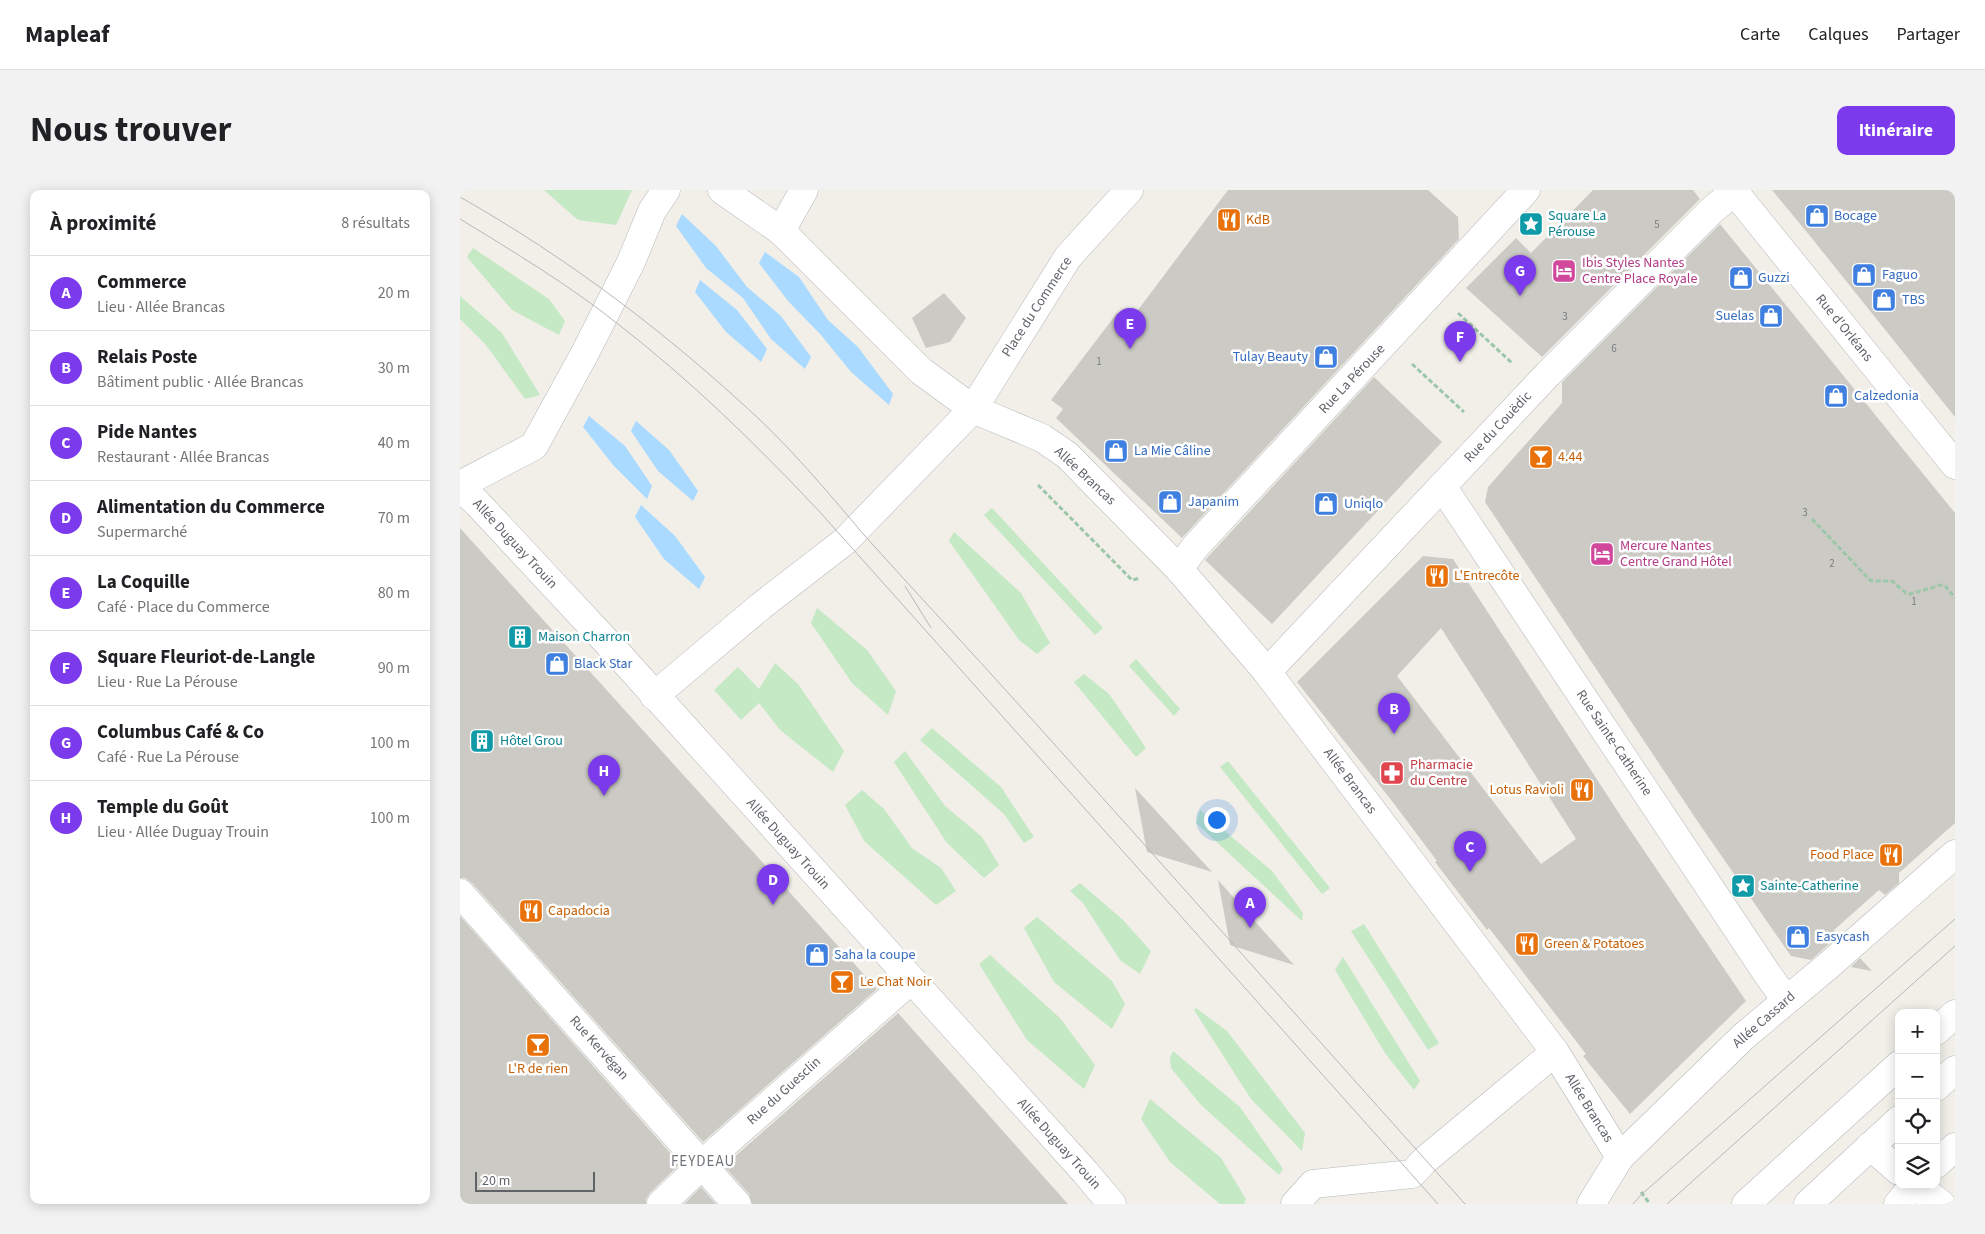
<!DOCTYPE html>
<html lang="fr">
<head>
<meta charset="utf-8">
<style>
  :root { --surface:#fff; --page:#f2f2f2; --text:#202124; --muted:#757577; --line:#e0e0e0; --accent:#7c3aed }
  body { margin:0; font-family:"Source Sans 3",sans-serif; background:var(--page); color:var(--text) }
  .controls { position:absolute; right:15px; bottom:15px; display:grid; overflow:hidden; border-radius:10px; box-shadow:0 2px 12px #0003 }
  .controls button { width:45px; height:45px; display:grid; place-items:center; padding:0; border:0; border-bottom:1px solid var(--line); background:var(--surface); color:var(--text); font:25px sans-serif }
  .scale { position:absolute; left:15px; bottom:12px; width:120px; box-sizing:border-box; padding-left:5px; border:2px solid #5f6368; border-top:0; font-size:14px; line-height:18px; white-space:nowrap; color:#5f6368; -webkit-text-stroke:4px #fff; paint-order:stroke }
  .you { position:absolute; left:756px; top:629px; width:18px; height:18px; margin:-12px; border:4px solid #fff; border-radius:50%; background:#1a73e8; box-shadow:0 0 0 8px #1a73e833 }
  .badge { display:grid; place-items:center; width:32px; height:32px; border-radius:50%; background:var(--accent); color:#fff; font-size:16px; font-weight:700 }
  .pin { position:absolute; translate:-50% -41px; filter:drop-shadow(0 1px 2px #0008) }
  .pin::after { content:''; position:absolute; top:26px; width:18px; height:15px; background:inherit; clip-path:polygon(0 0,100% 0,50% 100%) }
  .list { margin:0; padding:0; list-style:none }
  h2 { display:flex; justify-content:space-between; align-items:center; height:65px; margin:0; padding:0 20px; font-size:21px }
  h2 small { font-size:16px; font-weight:400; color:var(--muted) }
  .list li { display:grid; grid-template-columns:32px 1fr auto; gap:15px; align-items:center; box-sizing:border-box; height:75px; padding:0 20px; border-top:1px solid var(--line) }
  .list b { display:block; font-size:19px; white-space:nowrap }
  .list p { margin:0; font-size:16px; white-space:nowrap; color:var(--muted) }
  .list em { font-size:16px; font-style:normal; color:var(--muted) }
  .icon { flex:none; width:28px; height:28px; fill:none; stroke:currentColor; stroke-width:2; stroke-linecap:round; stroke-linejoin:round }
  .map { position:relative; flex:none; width:1495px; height:1014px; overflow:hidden; border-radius:10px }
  header { display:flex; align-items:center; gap:30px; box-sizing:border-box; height:70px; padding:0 25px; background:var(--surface); border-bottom:1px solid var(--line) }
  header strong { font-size:24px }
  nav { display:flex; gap:28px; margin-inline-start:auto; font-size:18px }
  .intro { display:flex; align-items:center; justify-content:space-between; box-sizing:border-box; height:120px; padding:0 30px }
  h1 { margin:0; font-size:35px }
  .button { padding:12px 22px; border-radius:10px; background:var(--accent); color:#fff; font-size:18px; font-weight:700 }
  main { display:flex; gap:30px; padding:0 30px }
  aside { flex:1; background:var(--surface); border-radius:10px; box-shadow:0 2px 12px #0003 }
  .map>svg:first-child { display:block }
</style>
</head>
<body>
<header>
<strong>Mapleaf</strong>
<nav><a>Carte</a><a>Calques</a><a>Partager</a></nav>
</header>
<div class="intro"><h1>Nous trouver</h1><a class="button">Itinéraire</a></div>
<main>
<aside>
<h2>À proximité<small>8 résultats</small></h2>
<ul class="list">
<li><span class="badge">A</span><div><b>Commerce</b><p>Lieu · Allée Brancas</p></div><em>20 m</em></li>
<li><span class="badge">B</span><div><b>Relais Poste</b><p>Bâtiment public · Allée Brancas</p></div><em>30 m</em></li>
<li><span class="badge">C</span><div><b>Pide Nantes</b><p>Restaurant · Allée Brancas</p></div><em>40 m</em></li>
<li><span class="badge">D</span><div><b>Alimentation du Commerce</b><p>Supermarché</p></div><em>70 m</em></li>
<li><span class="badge">E</span><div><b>La Coquille</b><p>Café · Place du Commerce</p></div><em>80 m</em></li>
<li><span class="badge">F</span><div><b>Square Fleuriot-de-Langle</b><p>Lieu · Rue La Pérouse</p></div><em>90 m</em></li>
<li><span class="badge">G</span><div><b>Columbus Café &amp; Co</b><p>Café · Rue La Pérouse</p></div><em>100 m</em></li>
<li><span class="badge">H</span><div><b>Temple du Goût</b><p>Lieu · Allée Duguay Trouin</p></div><em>100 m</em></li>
</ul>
</aside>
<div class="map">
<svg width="1495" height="1014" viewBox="0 0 1495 1014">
  <rect width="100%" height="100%" fill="#f1efe8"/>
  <g fill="#c5e8c5">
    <path d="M 84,0 L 172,0 L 156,35 L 118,30 Z"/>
    <path d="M 13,58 L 89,109 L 105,131 L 99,145 L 52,120 L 7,67 Z"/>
    <path d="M 0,106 L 42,143 L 80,205 L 65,209 L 26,155 L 0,129 Z"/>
    <path d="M 532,318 L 643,438 L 635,445 L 524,325 Z"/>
    <path d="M 494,342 L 561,403 L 590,453 L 577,464 L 559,450 L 489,351 Z"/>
    <path d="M 357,418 L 407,460 L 436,501 L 428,525 L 392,493 L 351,433 Z"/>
    <path d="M 676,469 L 720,519 L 714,526 L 669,476 Z"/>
    <path d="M 315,473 L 338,494 L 384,561 L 373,582 L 320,540 L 299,513 L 281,530 L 254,500 L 278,477 L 299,499 Z"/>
    <path d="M 624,484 L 649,504 L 686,558 L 676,567 L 614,492 Z"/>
    <path d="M 472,538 L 541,597 L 574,647 L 564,653 L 544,624 L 460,550 Z"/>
    <path d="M 445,561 L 485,616 L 522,647 L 539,675 L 524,688 L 487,653 L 434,572 Z"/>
    <path d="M 768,571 L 870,698 L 862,704 L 760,577 Z"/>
    <path d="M 402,600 L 424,619 L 452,658 L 481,678 L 496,701 L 476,715 L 404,651 L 385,615 Z"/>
    <path d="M 740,620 L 812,681 L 843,723 L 842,731 L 736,633 Z"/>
    <path d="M 620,693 L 662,729 L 691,761 L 680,784 L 660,770 L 623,713 L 610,701 Z"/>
    <path d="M 577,727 L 652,791 L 665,814 L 652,839 L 594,792 L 564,738 Z"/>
    <path d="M 904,734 L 979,853 L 968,860 L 891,741 Z"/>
    <path d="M 530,765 L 600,828 L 635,875 L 624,899 L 567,850 L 519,774 Z"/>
    <path d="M 883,767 L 960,891 L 954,900 L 925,863 L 875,780 Z"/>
    <path d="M 736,818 L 767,841 L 845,943 L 842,961 L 791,909 L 734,820 Z"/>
    <path d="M 713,861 L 780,917 L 823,979 L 819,985 L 741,915 L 711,878 L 710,868 Z"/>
    <path d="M 690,909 L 761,968 L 786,1009 L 784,1014 L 760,1014 L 710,972 L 681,929 Z"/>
  </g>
  <g fill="#aadaff">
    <path d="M 222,24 L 256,56 L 287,97 L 321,126 L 351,167 L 345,179 L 311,149 L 283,108 L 246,78 L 216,36 Z"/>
    <path d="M 305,62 L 339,87 L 368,130 L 398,157 L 433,204 L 429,215 L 391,182 L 361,145 L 328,111 L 299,73 Z"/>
    <path d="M 240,90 L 277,120 L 307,159 L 301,172 L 266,142 L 235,102 Z"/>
    <path d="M 129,226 L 165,256 L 192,296 L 187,309 L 154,276 L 123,237 Z"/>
    <path d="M 176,231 L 209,260 L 238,301 L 233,311 L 198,281 L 171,241 Z"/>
    <path d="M 181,315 L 215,346 L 245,387 L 239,399 L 204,369 L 175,327 Z"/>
  </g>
  <g fill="#cccac5" fill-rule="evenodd">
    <path d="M 768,0 L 968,0 L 998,27 L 999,49 L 722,348 L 596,228 L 603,219 L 591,210 L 657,123 L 669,132 Z"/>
    <path d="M 1133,0 L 1233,0 L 1240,9 L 1082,167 L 1006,98 L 1056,48 L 1071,63 Z"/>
    <path d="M 1312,0 L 1495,0 L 1495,227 L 1350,46 Z"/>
    <path d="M 1260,34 L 1495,323 L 1495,633 L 1439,683 L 1439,693 L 1425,705 L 1419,700 L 1374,740 L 1379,745 L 1351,770 L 1331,766 L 1238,632 L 1025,312 L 1028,297 L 1102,213 L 1102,192 Z"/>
    <path d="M 484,103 L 506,128 L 490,152 L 466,158 L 452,128 Z"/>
    <path d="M 914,187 L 982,252 L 812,434 L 745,370 Z"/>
    <path d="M 0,338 L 417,799 L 243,952 L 12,693 L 5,688 L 0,688 Z"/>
    <path d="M 963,366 L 993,369 L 1166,634 L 1286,811 L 1170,924 L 1123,866 L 1126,864 L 1029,738 L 1027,740 L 975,672 L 977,671 L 932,611 L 837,492 ZM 981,438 L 1116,649 L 1081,674 L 937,486 Z"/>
    <path d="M 675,598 L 752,682 L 687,662 Z"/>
    <path d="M 758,690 L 834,775 L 770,755 Z"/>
    <path d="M 0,726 L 220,974 L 190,1003 L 186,1009 L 186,1014 L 0,1014 Z"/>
    <path d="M 1400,768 L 1412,781 L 1391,777 Z"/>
    <path d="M 438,823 L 573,975 L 608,1014 L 292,1014 L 289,1004 L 264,976 Z"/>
    <path d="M 241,997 L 256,1014 L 224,1014 Z"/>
  </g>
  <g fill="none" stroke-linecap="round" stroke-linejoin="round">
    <defs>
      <g id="street">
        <path d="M 262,0 L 321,41 L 461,181 L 513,219 L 582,248 L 607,265 L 719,379 L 807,482 L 1095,862 L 1160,967"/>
        <path d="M 1273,0 L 1495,275"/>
        <path d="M 321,41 L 344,0"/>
        <path d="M 0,295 L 74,256 L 125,163 L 171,72 L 192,21 L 206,0"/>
        <path d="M 982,296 L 1308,785 L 1326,810"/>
        <path d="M 0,297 L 18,314 L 158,464 L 625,982 L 652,1014"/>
        <path d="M 719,379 L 735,357 L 1066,0"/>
        <path d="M 807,482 L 1088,184 L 1251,21 L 1276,0"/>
        <path d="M 194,506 L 301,416 L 385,351 L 513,219 L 608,67 L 669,0"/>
        <path d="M 0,703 L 277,1014"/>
        <path d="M 1476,841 L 1495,824"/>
        <path d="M 1476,897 L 1495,880"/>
        <path d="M 1410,956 L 1439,981"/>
        <path d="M 1476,974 L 1495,957"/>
        <path d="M 1456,995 L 1481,1014"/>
        <path d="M 201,1014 L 261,957 L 451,790"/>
        <path d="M 835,1014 L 853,994 L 952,984 L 965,970 L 1095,862"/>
        <path d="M 1131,1014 L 1160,967 L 1284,846 L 1369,775 L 1495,664"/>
        <path d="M 1286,1014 L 1439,875"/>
        <path d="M 1348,1014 L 1439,930"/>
        <path d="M 1438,1014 L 1454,995"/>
      </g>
    </defs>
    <use href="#street" stroke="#b5b8bc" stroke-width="29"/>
    <g stroke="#9cc7a9" stroke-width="3" stroke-dasharray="5 2.5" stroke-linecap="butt">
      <path d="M 998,123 L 1052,173"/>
      <path d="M 952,174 L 1004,222"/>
      <path d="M 578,295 L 672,390 L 680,388"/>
      <path d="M 1352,329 L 1410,390 L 1413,391 L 1432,391 L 1446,403 L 1450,404 L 1481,395 L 1486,397 L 1495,408"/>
      <path d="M 1181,1002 L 1190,1014"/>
    </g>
    <use href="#street" stroke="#fff" stroke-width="28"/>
    <g stroke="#b6b7b8" stroke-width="1">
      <path d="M 0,7 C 108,68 208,144 299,229 C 337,265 371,306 405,346 C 456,403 509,459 560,516 C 709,681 856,848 1005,1014"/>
      <path d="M 0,29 C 54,62 109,95 158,134 C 230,190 295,253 358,320 L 978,1014"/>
      <path d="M 445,396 L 471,438"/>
      <path d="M 1173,1014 L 1182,1004 L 1495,729"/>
      <path d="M 1207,1014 L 1495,756"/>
    </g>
  </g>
  <defs>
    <symbol id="shop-square" viewBox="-11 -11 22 22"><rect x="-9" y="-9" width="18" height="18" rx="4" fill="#3f7fe0" stroke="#fff"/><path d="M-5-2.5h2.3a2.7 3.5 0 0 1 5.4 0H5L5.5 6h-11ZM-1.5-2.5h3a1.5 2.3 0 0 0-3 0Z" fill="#fff"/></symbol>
    <symbol id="restaurant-square" viewBox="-11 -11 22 22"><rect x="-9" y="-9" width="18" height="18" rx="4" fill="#e8710a" stroke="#fff"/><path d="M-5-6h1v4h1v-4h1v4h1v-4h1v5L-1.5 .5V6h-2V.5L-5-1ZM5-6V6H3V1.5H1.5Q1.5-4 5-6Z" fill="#fff"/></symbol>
    <symbol id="sight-square" viewBox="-11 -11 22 22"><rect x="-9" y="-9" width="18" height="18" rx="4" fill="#0f9aa8" stroke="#fff"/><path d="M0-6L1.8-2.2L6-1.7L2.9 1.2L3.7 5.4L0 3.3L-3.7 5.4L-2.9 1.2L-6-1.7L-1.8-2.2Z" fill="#fff"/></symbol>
    <symbol id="hotel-square" viewBox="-11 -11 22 22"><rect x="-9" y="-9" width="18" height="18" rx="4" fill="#d1479c" stroke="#fff"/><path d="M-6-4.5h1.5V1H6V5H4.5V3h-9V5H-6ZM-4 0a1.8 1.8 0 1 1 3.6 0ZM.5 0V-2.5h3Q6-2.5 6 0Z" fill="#fff"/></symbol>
    <symbol id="bar-square" viewBox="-11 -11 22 22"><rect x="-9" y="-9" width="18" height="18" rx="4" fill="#e8710a" stroke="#fff"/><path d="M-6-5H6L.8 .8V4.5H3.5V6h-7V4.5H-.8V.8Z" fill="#fff"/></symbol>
    <symbol id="building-square" viewBox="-11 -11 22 22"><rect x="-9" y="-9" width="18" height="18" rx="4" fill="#0f9aa8" stroke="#fff"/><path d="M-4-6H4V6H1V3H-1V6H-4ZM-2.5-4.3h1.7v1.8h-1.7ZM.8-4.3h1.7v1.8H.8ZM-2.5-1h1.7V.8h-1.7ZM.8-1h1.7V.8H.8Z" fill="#fff"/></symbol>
    <symbol id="pharmacy-square" viewBox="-11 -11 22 22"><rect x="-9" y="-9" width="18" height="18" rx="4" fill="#e0444e" stroke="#fff"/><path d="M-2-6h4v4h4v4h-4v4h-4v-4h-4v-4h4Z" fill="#fff"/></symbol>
  </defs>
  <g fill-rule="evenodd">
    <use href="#shop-square" x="1343" y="12" width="28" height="28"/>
    <use href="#restaurant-square" x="755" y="16" width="28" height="28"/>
    <use href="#sight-square" x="1057" y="20" width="28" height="28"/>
    <use href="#hotel-square" x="1090" y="67" width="28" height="28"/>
    <use href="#shop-square" x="1390" y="71" width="28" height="28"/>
    <use href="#shop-square" x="1267" y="74" width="28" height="28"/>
    <use href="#shop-square" x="1410" y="96" width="28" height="28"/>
    <use href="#shop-square" x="1297" y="112" width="28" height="28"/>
    <use href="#shop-square" x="852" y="153" width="28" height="28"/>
    <use href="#shop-square" x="1362" y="192" width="28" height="28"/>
    <use href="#shop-square" x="642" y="247" width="28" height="28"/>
    <use href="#bar-square" x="1067" y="253" width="28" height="28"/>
    <use href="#shop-square" x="696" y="298" width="28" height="28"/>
    <use href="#shop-square" x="852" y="300" width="28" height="28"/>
    <use href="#hotel-square" x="1128" y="350" width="28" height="28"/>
    <use href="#restaurant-square" x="963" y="372" width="28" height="28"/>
    <use href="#building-square" x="46" y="433" width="28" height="28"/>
    <use href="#shop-square" x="83" y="460" width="28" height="28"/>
    <use href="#building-square" x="8" y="537" width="28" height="28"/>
    <use href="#pharmacy-square" x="918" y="569" width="28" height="28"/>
    <use href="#restaurant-square" x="1108" y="586" width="28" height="28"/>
    <use href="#restaurant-square" x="1417" y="651" width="28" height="28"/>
    <use href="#sight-square" x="1269" y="682" width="28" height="28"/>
    <use href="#restaurant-square" x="57" y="707" width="28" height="28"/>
    <use href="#shop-square" x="1324" y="733" width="28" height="28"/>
    <use href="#restaurant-square" x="1053" y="740" width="28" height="28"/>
    <use href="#shop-square" x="343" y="751" width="28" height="28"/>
    <use href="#bar-square" x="368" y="778" width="28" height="28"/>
    <use href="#bar-square" x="64" y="841" width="28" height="28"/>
  </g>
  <g text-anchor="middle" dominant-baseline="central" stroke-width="5" stroke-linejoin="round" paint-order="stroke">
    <g font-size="11" fill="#7a7d7f">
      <text x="1197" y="34">5</text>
      <text x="1105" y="126">3</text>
      <text x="1154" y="158">6</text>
      <text x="639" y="171">1</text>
      <text x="1345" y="322">3</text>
      <text x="1372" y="373">2</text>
      <text x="1454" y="411">1</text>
    </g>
    <g font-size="14" fill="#0d838f" stroke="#fff" text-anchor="start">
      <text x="1088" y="26">Square La<tspan x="1088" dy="16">Pérouse</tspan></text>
      <text x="78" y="447">Maison Charron</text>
      <text x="40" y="551">Hôtel Grou</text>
      <text x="1300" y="696">Sainte-Catherine</text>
    </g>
    <g font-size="14" fill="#366cbe" stroke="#fff" text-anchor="start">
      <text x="1374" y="26">Bocage</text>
      <text x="1422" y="85">Faguo</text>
      <text x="1298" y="88">Guzzi</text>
      <text x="1442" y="110">TBS</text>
      <text x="1294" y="126" text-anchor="end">Suelas</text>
      <text x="848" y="167" text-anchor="end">Tulay Beauty</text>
      <text x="1394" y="206">Calzedonia</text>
      <text x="674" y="261">La Mie Câline</text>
      <text x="728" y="312">Japanim</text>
      <text x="884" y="314">Uniqlo</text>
      <text x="114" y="474">Black Star</text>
      <text x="1356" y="747">Easycash</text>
      <text x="374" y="765">Saha la coupe</text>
    </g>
    <g font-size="14" fill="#c56008" stroke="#fff" text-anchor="start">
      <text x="786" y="30">KdB</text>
      <text x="1098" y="267">4.44</text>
      <text x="994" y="386">L'Entrecôte</text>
      <text x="1104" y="600" text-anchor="end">Lotus Ravioli</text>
      <text x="1414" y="665" text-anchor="end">Food Place</text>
      <text x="88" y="721">Capadocia</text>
      <text x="1084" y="754">Green &amp; Potatoes</text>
      <text x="400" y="792">Le Chat Noir</text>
      <text x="78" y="879" text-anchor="middle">L'R de rien</text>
    </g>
    <g font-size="14" fill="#b23c85" stroke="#fff" text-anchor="start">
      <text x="1122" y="73">Ibis Styles Nantes<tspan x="1122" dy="16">Centre Place Royale</tspan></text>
      <text x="1160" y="356">Mercure Nantes<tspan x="1160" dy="16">Centre Grand Hôtel</tspan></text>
    </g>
    <g font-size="14" fill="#5f6368" stroke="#fff">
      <text transform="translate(577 117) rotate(-57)">Place du Commerce</text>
      <text transform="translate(1384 138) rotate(51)">Rue d'Orléans</text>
      <text transform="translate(892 189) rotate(-47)">Rue La Pérouse</text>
      <text transform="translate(1038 237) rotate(-47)">Rue du Couëdic</text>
      <text transform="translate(625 286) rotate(43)">Allée Brancas</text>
      <text transform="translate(55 354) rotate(47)">Allée Duguay Trouin</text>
      <text transform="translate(1154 553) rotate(56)">Rue Sainte-Catherine</text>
      <text transform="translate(890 591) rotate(53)">Allée Brancas</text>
      <text transform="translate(328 654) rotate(48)">Allée Duguay Trouin</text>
      <text transform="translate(1304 830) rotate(-41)">Allée Cassard</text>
      <text transform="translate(139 858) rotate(48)">Rue Kervégan</text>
      <text transform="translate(324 901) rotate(-42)">Rue du Guesclin</text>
      <text transform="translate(1129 918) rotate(58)">Allée Brancas</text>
      <text transform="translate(599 954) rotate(48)">Allée Duguay Trouin</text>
    </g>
    <g font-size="14" fill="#be3a42" stroke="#fff" text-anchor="start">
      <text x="950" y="575">Pharmacie<tspan x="950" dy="16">du Centre</tspan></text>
    </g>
    <g font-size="15" letter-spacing="1" fill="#70757a" stroke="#fff">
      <text x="243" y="971">FEYDEAU</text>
    </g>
  </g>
</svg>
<div class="controls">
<button>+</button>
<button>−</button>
<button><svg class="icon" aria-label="locate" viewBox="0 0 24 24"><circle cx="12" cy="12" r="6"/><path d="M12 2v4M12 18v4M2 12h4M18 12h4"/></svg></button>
<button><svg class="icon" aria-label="layers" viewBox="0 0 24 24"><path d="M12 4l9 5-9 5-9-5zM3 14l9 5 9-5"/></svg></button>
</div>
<div class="scale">20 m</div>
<div class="you"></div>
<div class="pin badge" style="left:790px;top:738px">A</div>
<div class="pin badge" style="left:934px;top:544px">B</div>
<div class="pin badge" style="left:1010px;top:682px">C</div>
<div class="pin badge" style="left:313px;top:715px">D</div>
<div class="pin badge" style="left:670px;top:159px">E</div>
<div class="pin badge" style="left:1000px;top:172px">F</div>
<div class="pin badge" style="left:1060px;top:106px">G</div>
<div class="pin badge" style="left:144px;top:606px">H</div>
</div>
</main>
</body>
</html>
